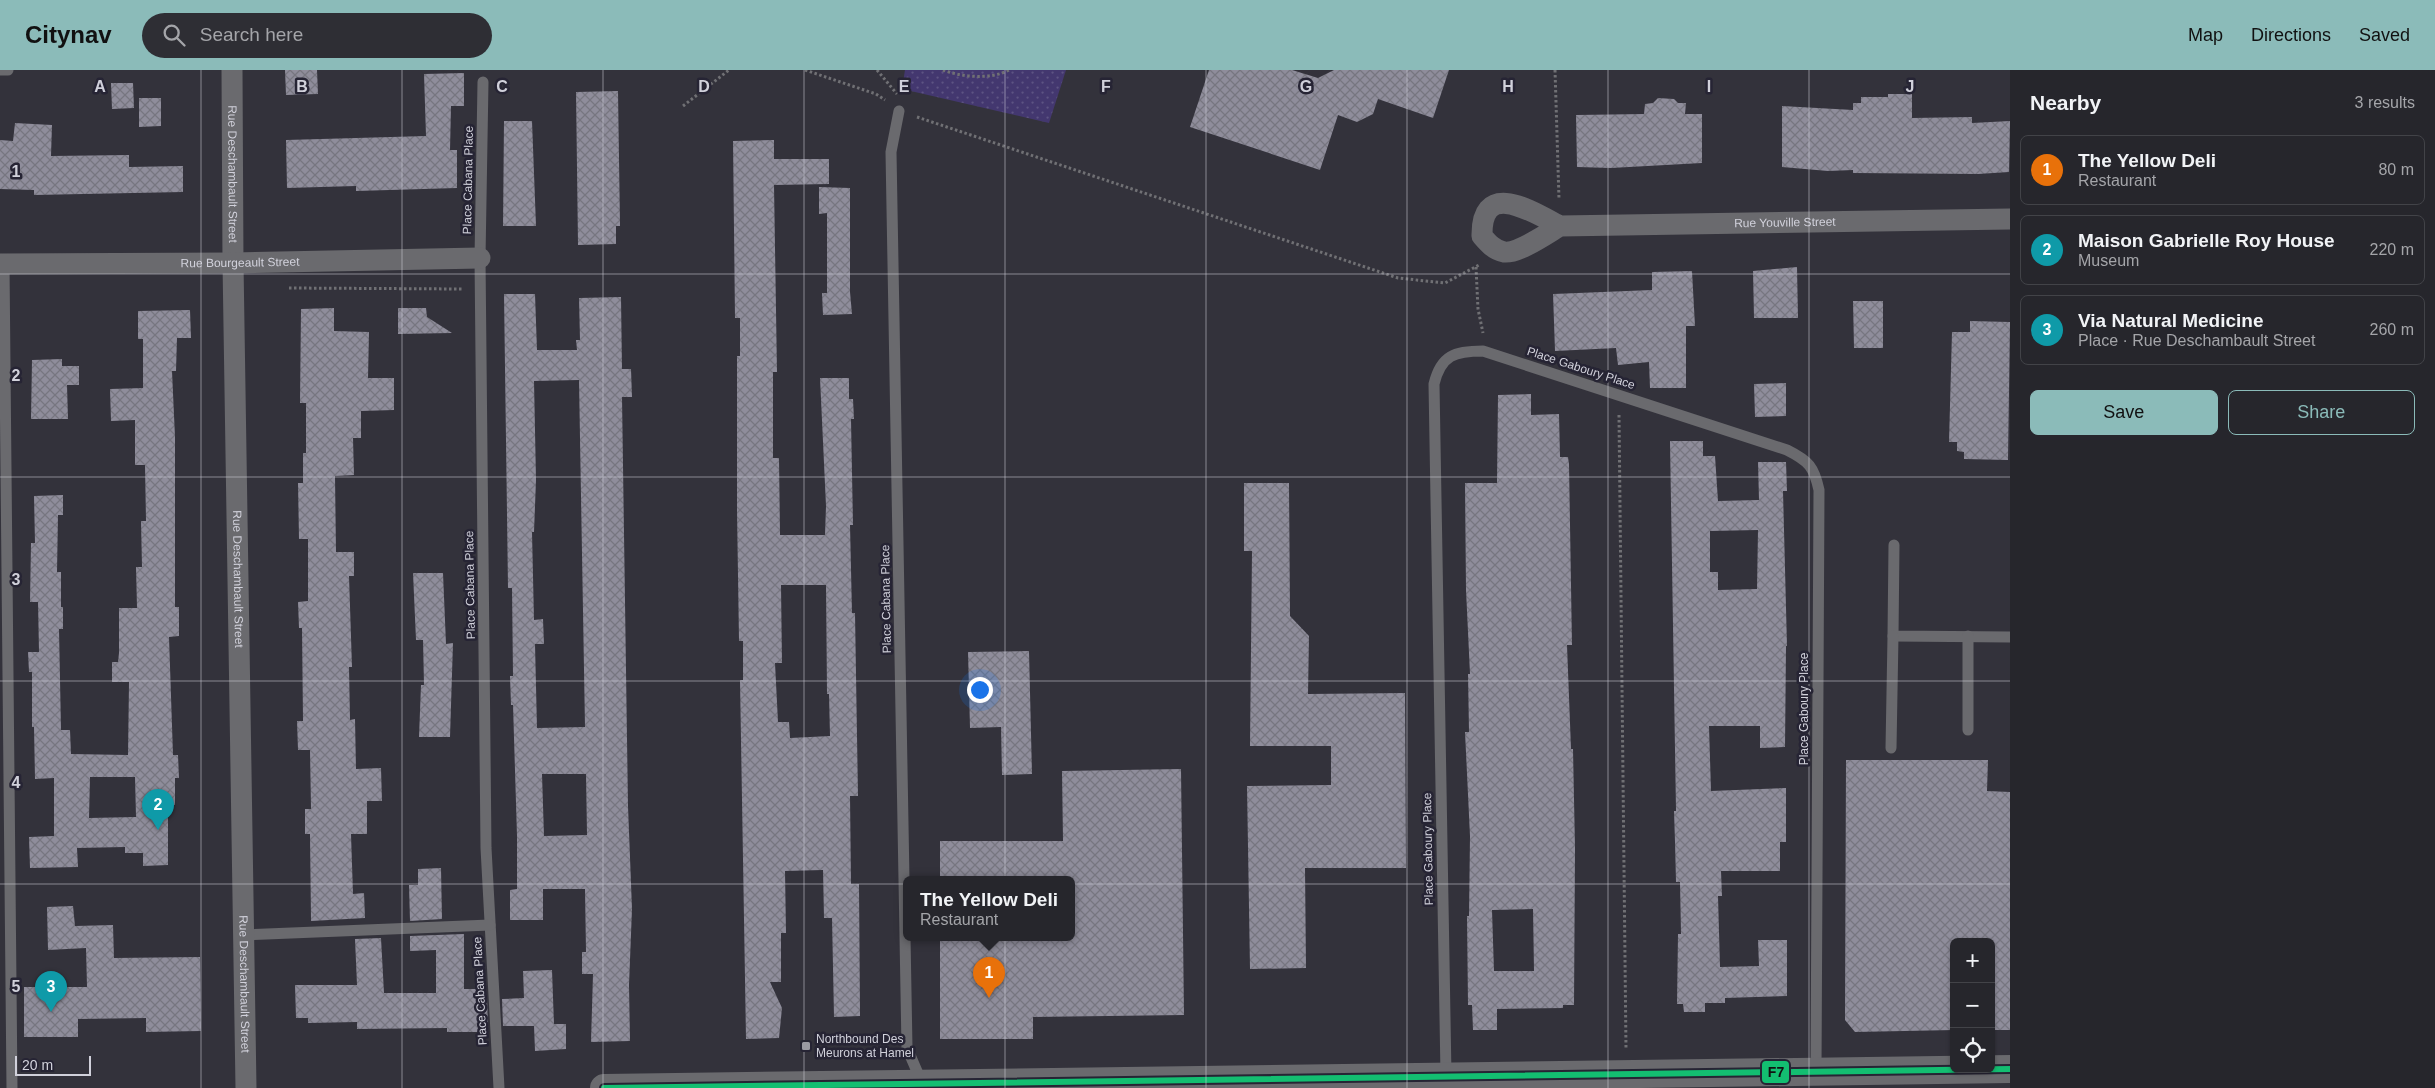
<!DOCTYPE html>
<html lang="en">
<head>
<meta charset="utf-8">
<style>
  :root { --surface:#26262c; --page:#2e2e34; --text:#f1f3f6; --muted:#a4a5a9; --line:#424348; --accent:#8bbbb9 }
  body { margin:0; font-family:Arial,sans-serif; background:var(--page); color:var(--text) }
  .controls { position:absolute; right:15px; bottom:15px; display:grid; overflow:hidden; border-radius:8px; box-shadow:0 1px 4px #0004 }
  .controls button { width:45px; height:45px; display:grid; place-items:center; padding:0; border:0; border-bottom:1px solid var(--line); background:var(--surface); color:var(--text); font:25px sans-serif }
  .scale { position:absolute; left:15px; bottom:12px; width:76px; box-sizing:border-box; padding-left:5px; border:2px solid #d1d1db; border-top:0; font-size:14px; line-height:18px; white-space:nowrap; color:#d1d1db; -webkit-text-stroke:4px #262434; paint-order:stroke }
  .you { position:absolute; left:979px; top:619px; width:18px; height:18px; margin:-12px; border:4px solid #fff; border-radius:50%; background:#1a73e8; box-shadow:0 0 0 8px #1a73e833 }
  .badge { display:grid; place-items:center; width:32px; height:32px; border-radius:50%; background:var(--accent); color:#fff; font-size:16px; font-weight:700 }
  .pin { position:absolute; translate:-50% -41px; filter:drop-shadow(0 1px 2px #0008) }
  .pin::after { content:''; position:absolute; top:26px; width:18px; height:15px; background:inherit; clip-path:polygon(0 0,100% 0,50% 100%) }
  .popup { position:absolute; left:903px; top:806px; width:172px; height:65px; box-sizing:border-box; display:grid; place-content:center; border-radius:8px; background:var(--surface); filter:drop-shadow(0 1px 4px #0005); font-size:16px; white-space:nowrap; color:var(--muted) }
  .popup b { font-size:19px; color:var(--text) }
  .popup::after { content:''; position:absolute; left:50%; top:100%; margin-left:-10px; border:10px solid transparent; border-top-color:var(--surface) }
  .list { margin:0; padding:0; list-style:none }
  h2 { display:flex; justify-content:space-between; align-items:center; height:65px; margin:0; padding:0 20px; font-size:21px }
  h2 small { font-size:16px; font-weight:400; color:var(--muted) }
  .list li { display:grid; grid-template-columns:32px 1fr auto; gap:15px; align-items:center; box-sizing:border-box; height:70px; margin:0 10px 10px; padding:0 10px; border:1px solid var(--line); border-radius:8px }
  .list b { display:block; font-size:19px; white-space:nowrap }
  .list p { margin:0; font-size:16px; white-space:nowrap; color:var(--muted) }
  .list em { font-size:16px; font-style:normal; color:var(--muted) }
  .actions { display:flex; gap:10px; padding:15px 20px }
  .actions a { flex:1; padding:11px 0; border:1px solid var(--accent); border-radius:8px; text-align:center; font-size:18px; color:var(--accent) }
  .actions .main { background:var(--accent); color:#111 }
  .icon { flex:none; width:28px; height:28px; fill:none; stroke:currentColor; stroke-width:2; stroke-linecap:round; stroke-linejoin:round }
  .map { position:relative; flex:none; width:2010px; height:1018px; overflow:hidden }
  header { display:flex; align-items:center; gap:30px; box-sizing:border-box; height:70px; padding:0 25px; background:var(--accent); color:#111 }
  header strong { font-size:24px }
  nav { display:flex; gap:28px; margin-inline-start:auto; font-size:18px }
  .search { width:350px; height:45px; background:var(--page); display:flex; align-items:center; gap:12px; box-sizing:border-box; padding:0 18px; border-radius:28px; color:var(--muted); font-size:19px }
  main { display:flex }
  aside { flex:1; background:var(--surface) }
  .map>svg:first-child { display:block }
</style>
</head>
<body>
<header>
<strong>Citynav</strong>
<div class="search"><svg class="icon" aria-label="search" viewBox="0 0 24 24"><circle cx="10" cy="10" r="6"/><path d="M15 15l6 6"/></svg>Search here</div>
<nav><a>Map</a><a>Directions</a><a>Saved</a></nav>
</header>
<main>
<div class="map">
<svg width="2010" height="1018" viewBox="0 0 2010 1018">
  <defs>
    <pattern id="park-dots" width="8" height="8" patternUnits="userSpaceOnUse" patternTransform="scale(1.25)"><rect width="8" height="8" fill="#43376f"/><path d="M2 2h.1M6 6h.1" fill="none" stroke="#5d5383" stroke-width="1.8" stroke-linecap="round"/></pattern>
    <pattern id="building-cross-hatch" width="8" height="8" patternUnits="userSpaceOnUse" patternTransform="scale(1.25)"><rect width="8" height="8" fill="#8f8d9b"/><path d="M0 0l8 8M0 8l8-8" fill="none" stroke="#777680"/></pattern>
  </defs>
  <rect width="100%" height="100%" fill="#33323b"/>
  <path fill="url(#park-dots)" d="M 905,0 L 1066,0 L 1049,53 L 902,19 Z"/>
  <g fill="url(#building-cross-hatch)" fill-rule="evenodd">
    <path d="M 285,0 L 317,0 L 318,24 L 286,25 Z"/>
    <path d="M 1209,0 L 1292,0 L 1318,8 L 1334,0 L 1449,0 L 1433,48 L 1378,29 L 1373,44 L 1357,52 L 1338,45 L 1320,100 L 1190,57 Z"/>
    <path d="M 464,3 L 464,36 L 451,36 L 450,80 L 457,80 L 457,118 L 356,121 L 356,116 L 287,118 L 286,70 L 426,66 L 424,4 Z"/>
    <path d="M 111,13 L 133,13 L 134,38 L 112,39 Z"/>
    <path d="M 618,21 L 620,156 L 616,156 L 616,174 L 578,175 L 576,22 Z"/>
    <path d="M 1888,24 L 1912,24 L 1912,48 L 1972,47 L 1972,53 L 2010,51 L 2009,102 L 1978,104 L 1853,103 L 1853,100 L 1828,101 L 1782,97 L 1782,36 L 1853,40 L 1853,33 L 1861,33 L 1861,27 L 1888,27 Z"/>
    <path d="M 139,28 L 161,28 L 161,56 L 139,57 Z"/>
    <path d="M 1658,28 L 1674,29 L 1678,33 L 1686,33 L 1685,44 L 1702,44 L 1702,93 L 1611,98 L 1577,97 L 1576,45 L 1644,44 L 1645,34 L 1653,33 Z"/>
    <path d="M 504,51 L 532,51 L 536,156 L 503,156 Z"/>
    <path d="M 15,53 L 52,55 L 51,86 L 129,85 L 129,97 L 183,96 L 183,122 L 34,125 L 34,120 L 0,119 L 0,70 L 13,71 Z"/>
    <path d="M 774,70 L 774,89 L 829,89 L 829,114 L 774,115 L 777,302 L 773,302 L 773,388 L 779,388 L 780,465 L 825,465 L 826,436 L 820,308 L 849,308 L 849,329 L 853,329 L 854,349 L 851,349 L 853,455 L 850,455 L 852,543 L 855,543 L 858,726 L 850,726 L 851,814 L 859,814 L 860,946 L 834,947 L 832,848 L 824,848 L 823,800 L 785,801 L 786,863 L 781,863 L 781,912 L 770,912 L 782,938 L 779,968 L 746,969 L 740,610 L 743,610 L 743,571 L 739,571 L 737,441 L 737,286 L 740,286 L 740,248 L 735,248 L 733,71 ZM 781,515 L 826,515 L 827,624 L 829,624 L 830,666 L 790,668 L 789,652 L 778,652 L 775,593 L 782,593 Z"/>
    <path d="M 819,117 L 850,118 L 850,222 L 852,244 L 823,245 L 822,223 L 827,223 L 827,143 L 819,144 Z"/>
    <path d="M 1797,197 L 1798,248 L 1754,248 L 1753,201 Z"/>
    <path d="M 1692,201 L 1695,256 L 1686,256 L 1686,318 L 1650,318 L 1649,292 L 1618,295 L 1616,278 L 1555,281 L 1553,224 L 1652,220 L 1652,202 Z"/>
    <path d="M 504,224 L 535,224 L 537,280 L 577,280 L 576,270 L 580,270 L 579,228 L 621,227 L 622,299 L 631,299 L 632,327 L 622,327 L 628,736 L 632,839 L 629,915 L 630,971 L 591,972 L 593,904 L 582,904 L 582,882 L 586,882 L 585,819 L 543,819 L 543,850 L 510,850 L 510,820 L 517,819 L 517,766 L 513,635 L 511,635 L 510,606 L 513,606 L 512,518 L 508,518 ZM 579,310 L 585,657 L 537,658 L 535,574 L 544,574 L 543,549 L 534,550 L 532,462 L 534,462 L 536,410 L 534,311 ZM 542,704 L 586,704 L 587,765 L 544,766 Z"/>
    <path d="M 1853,231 L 1883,231 L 1883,278 L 1854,278 Z"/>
    <path d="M 334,238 L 334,261 L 369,262 L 368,308 L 394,308 L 394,340 L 361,341 L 361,368 L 353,368 L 354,405 L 335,406 L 336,482 L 354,482 L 354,506 L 349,506 L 352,597 L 349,597 L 350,650 L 355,649 L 356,699 L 381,698 L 382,731 L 367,731 L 367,764 L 351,764 L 353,824 L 364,823 L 365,848 L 311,851 L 310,764 L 305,764 L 305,739 L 311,739 L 310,680 L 298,680 L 297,651 L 303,651 L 302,558 L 299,558 L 298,532 L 308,531 L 308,469 L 299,469 L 298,413 L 303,413 L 303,383 L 306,383 L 306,333 L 300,333 L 301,239 Z"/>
    <path d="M 398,238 L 426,238 L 427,247 L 452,263 L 398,264 Z"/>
    <path d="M 190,240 L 191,268 L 177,268 L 176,301 L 172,301 L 175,367 L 175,537 L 179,537 L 179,566 L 169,567 L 173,685 L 178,685 L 179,708 L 175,708 L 175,735 L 168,735 L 168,795 L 143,796 L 143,783 L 125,783 L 125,777 L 77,778 L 78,797 L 30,798 L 29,767 L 54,766 L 54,708 L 35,709 L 34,657 L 32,657 L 32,602 L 29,602 L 28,582 L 39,582 L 38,532 L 30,532 L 31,473 L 35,473 L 34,426 L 63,425 L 63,445 L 58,445 L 57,502 L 61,502 L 61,537 L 63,537 L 63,559 L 59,559 L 61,660 L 70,660 L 71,684 L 128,685 L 129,612 L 112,612 L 112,592 L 118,592 L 119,583 L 119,538 L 137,538 L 136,497 L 142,497 L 141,451 L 146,451 L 145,395 L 135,395 L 135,350 L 111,351 L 110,319 L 143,318 L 143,269 L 138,269 L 138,241 ZM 90,707 L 135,707 L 136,747 L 89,748 Z"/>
    <path d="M 1970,251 L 2010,252 L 2008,390 L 1964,389 L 1964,382 L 1957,381 L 1957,372 L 1949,372 L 1952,262 L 1970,262 Z"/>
    <path d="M 62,289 L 62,296 L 79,296 L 79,315 L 67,315 L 68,349 L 31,349 L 32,290 Z"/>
    <path d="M 1786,313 L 1786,346 L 1755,347 L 1754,314 Z"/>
    <path d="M 1531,324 L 1531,345 L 1559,344 L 1560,387 L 1568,387 L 1569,394 L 1572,575 L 1567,575 L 1571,679 L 1573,679 L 1575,778 L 1574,935 L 1563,935 L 1563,938 L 1497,939 L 1497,960 L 1473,960 L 1472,935 L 1468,935 L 1467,846 L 1469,846 L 1470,766 L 1465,662 L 1469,662 L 1468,604 L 1470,604 L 1466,520 L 1465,413 L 1497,413 L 1498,325 ZM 1533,839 L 1534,901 L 1494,901 L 1492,840 Z"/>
    <path d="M 1670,371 L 1703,371 L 1703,386 L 1715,386 L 1718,431 L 1759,430 L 1758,392 L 1786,392 L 1787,421 L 1783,421 L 1787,576 L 1786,576 L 1785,677 L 1760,678 L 1760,656 L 1709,656 L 1711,721 L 1786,718 L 1786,772 L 1780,772 L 1780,801 L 1721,801 L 1722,826 L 1718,826 L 1720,897 L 1759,896 L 1758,870 L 1787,870 L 1787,926 L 1725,928 L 1725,933 L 1705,933 L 1705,942 L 1684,942 L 1683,934 L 1677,934 L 1678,864 L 1681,864 L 1680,812 L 1676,812 L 1675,772 L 1674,741 L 1676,741 ZM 1758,460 L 1757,519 L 1718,520 L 1718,502 L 1710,502 L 1710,461 Z"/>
    <path d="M 1244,413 L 1289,413 L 1290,546 L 1309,566 L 1308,624 L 1405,623 L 1406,798 L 1305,798 L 1306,898 L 1250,899 L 1247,716 L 1331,715 L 1331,676 L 1250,676 L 1252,481 L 1244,481 Z"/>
    <path d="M 413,503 L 443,503 L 446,574 L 453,573 L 450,667 L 419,667 L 421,615 L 424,615 L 423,570 L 416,570 Z"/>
    <path d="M 1029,581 L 1032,704 L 1002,705 L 1001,657 L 970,658 L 968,582 Z"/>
    <path d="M 1846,690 L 1988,690 L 1987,721 L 2010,722 L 2010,960 L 1991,960 L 1991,872 L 1954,872 L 1954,960 L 1855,962 L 1845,950 Z"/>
    <path d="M 1181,699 L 1184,945 L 1033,947 L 1033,969 L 940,969 L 940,867 L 1072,867 L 1072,809 L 940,809 L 940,771 L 1063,771 L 1062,701 Z"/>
    <path d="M 441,798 L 442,849 L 410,851 L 409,815 L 418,815 L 418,799 Z"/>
    <path d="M 73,836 L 75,856 L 113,855 L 114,888 L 200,887 L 201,961 L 146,962 L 146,948 L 78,949 L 78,967 L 24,967 L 24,917 L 87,917 L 86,878 L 48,880 L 47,837 Z"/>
    <path d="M 464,864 L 464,919 L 481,919 L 481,929 L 487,929 L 488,957 L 482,957 L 482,962 L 447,962 L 447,958 L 357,959 L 357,952 L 308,953 L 308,948 L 296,948 L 295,915 L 357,915 L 355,869 L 381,868 L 384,923 L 436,923 L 436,880 L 410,881 L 410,866 Z"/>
    <path d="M 552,900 L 554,954 L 566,954 L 566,979 L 535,981 L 534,956 L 503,956 L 502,929 L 524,928 L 523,901 Z"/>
  </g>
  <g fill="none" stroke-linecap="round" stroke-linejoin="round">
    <g stroke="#707074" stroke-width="3" stroke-dasharray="2.5 2.5" stroke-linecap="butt">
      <path d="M 805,0 L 876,24 L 885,30"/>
      <path d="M 877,0 L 897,24"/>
      <path d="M 943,0 C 961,7 991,10 1009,0"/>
      <path d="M 1555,0 L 1559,129"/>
      <path d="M 683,36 L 729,0"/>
      <path d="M 917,47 L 1398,208 L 1445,213 L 1479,195"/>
      <path d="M 1476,197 L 1478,239 L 1483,263"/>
      <path d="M 289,218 L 463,219"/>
      <path d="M 1619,345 L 1626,979"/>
    </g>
    <g stroke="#6a6a6e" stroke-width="11">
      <path d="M 0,0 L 8,0"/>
      <path d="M 483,12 L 480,188 L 486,778 L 499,1018"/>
      <path d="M 899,41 L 891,82 L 907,978 L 922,1013"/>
      <path d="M 4,194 L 12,1018"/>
      <path d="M 1894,475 L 1893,566 L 2010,567"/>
      <path d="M 1968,566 L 1968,660"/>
      <path d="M 1891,678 L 1893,566"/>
      <path d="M 244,865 L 490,855"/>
      <path d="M 1446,1005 L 1434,314 C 1441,285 1455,281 1483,281 L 1787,380 C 1809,391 1814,397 1819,420 L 1816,1001"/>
    </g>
    <g stroke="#6a6a6e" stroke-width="21">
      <path id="s1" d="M 232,0 L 233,193 L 246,1018"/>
      <path id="s2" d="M 1560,156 C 1533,142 1481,108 1482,166 C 1488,173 1494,180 1504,182 C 1518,184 1548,163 1560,156 L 2010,149"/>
      <path id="s3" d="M 0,194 L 233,193 L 480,188"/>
    </g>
    <path stroke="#6a6a6e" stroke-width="28" d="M 604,1018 L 2010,999"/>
    <defs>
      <path id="bus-1" d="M 604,1018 L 2010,999"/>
    </defs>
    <use href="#bus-1" stroke="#262434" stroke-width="10"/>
    <use href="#bus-1" stroke="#13be71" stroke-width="6"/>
  </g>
  <path fill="none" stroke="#d1d1db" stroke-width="1" stroke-opacity="0.55" d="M 201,0 L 201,1018M 402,0 L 402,1018M 603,0 L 603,1018M 804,0 L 804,1018M 1005,0 L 1005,1018M 1206,0 L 1206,1018M 1407,0 L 1407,1018M 1608,0 L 1608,1018M 1809,0 L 1809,1018M 0,204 L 2010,204M 0,407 L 2010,407M 0,611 L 2010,611M 0,814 L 2010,814"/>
  <rect fill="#9a99a3" stroke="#262434" stroke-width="2" x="801" y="971" width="10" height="10" rx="2.5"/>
  <g text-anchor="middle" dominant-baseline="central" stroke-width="5" stroke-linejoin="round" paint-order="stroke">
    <g font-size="12" fill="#d1d1db" stroke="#262434">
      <text stroke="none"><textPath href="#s1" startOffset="104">Rue Deschambault Street</textPath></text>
      <text transform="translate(468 110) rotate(-89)">Place Cabana Place</text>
      <text stroke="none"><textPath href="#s2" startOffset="421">Rue Youville Street</textPath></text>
      <text stroke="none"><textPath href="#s3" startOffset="240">Rue Bourgeault Street</textPath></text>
      <text transform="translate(1581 298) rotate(18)">Place Gaboury Place</text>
      <text stroke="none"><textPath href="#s1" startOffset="509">Rue Deschambault Street</textPath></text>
      <text transform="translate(470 515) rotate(-91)">Place Cabana Place</text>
      <text transform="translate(886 529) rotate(-91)">Place Cabana Place</text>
      <text transform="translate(1804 639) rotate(-90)">Place Gaboury Place</text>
      <text transform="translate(1428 779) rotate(-91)">Place Gaboury Place</text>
      <text stroke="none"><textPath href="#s1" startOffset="914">Rue Deschambault Street</textPath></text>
      <text transform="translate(480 921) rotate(-93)">Place Cabana Place</text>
    </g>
    <g font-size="12" fill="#d1d1db" stroke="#262434" text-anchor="start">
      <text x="816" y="969">Northbound Des<tspan x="816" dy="14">Meurons at Hamel</tspan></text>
    </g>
  </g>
  <g font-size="16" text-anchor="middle" font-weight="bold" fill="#d1d1db" stroke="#262434" stroke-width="5" stroke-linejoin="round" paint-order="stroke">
    <text x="100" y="22">A</text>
    <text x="302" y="22">B</text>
    <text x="502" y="22">C</text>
    <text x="704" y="22">D</text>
    <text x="904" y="22">E</text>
    <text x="1106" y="22">F</text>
    <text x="1306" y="22">G</text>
    <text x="1508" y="22">H</text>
    <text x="1709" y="22">I</text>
    <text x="1910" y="22">J</text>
    <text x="16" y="107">1</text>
    <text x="16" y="311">2</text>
    <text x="16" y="515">3</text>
    <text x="16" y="718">4</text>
    <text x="16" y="922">5</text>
  </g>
  <rect stroke="#262434" stroke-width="2" x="1761" y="990" width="29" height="24" rx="5" fill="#13be71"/>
  <g font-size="14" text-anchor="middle" font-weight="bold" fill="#111">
    <text x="1776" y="1007">F7</text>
  </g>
</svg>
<div class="controls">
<button>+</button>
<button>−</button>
<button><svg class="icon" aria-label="locate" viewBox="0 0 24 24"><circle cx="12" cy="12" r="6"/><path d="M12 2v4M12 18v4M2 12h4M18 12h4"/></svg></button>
</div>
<div class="scale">20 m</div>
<div class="you"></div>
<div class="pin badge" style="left:989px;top:928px;background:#e8710a">1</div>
<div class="popup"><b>The Yellow Deli</b>Restaurant</div>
<div class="pin badge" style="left:158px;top:760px;background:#0f9aa8">2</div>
<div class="pin badge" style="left:51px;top:942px;background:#0f9aa8">3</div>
</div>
<aside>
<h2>Nearby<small>3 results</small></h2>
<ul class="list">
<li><span class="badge" style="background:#e8710a">1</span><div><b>The Yellow Deli</b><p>Restaurant</p></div><em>80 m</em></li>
<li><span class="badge" style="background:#0f9aa8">2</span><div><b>Maison Gabrielle Roy House</b><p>Museum</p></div><em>220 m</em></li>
<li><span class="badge" style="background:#0f9aa8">3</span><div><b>Via Natural Medicine</b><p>Place · Rue Deschambault Street</p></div><em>260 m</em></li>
</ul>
<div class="actions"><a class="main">Save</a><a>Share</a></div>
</aside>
</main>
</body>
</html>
